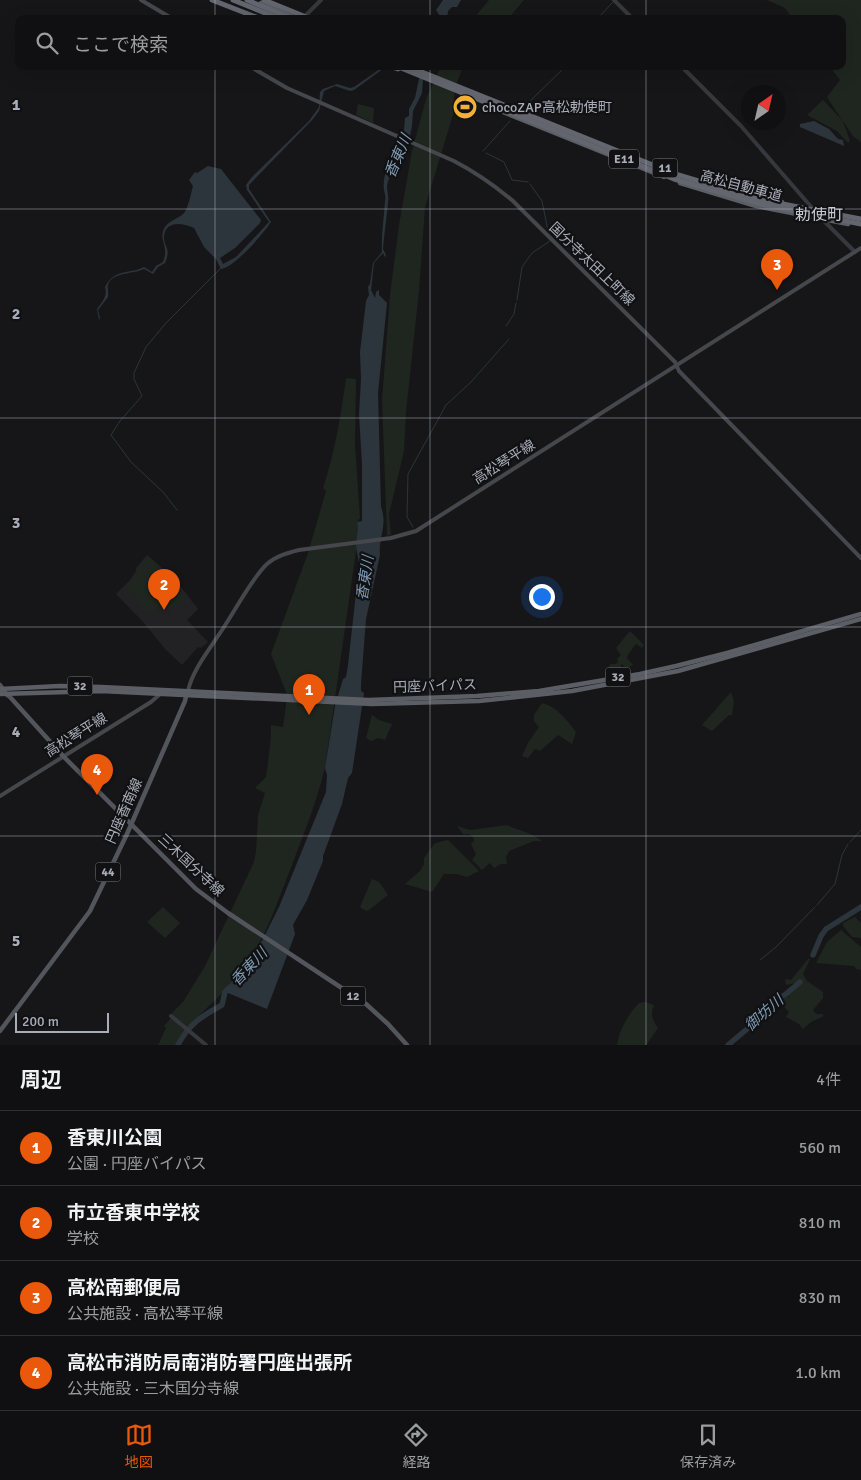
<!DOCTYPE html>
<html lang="ja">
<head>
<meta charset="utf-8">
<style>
  :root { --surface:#101012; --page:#19191b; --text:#f1f3f6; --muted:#9c9d9f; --line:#303032; --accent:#ea580c }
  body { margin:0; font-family:Signika,"Noto Sans JP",sans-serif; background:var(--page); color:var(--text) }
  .compass { position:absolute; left:741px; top:85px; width:45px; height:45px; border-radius:50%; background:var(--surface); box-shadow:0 5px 20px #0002; rotate:34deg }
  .scale { position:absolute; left:15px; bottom:12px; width:94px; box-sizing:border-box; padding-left:5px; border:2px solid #a8adb8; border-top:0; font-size:14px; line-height:18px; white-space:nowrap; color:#a8adb8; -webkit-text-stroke:4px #111113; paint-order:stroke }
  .you { position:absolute; left:541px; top:596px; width:18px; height:18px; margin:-12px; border:4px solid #fff; border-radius:50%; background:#1a73e8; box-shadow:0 0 0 8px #1a73e833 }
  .badge { display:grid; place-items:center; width:32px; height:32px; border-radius:50%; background:var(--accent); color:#fff; font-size:16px; font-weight:700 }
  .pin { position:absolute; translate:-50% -41px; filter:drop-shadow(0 1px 2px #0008) }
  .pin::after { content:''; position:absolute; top:26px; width:18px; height:15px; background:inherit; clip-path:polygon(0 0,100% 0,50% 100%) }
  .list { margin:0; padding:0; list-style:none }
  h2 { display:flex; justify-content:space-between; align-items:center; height:65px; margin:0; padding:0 20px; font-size:21px }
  h2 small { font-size:16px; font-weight:400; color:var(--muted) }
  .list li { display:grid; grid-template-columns:32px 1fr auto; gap:15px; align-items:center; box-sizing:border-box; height:75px; padding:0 20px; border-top:1px solid var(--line) }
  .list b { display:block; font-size:19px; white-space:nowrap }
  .list p { margin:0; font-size:16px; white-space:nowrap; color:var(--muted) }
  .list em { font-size:16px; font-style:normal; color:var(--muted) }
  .icon { flex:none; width:28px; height:28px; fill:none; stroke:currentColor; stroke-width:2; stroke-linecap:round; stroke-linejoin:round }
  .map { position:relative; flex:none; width:861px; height:1045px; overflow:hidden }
  .search { position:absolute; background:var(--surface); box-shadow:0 5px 20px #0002; left:15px; right:15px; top:15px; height:55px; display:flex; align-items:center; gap:12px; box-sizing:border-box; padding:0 18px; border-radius:10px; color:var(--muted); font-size:19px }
  .sheet { height:365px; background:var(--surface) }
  nav { display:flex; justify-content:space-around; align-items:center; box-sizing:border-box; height:70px; border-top:1px solid var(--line); background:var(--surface); font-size:14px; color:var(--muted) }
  nav a { display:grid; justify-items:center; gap:2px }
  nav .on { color:var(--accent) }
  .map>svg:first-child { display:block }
</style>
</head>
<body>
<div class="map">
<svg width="861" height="1045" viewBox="0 0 861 1045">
  <rect width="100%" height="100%" fill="#161618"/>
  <path fill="#222225" d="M 147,555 L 174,578 L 198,609 L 187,620 L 208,642 L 201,648 L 198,647 L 182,665 L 165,649 L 145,624 L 116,594 L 130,580 L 136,571 L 136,568 Z"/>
  <g fill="#1e261f">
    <path d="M 489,0 L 524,0 L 508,19 L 473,19 Z"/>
    <path d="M 767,0 L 861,0 L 861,142 L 853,136 L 843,121 L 850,141 L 848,143 L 837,131 L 807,115 L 823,100 L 842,120 L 827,97 L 840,80 L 829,66 L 842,66 L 842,19 L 793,19 L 785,8 Z"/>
    <path d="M 441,66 L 464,66 C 458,78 451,95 455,108 L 425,207 L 419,291 L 406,412 L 404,451 L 389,514 L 391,535 L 387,536 L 382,400 L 390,295 L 399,225 L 412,151 L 426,99 Z"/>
    <path d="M 358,104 L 374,108 L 373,123 L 356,115 Z"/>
    <path d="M 346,378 L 356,379 L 355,444 L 360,518 L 357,522 L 359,530 L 325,768 C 317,801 304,833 292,865 C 277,903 266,938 242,971 C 222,998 193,1015 177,1045 L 158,1045 L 166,1028 L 164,1026 L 173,1016 L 172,1013 L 183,1002 L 205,966 L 254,862 L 256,852 L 258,815 L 265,793 L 255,788 L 266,777 L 271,738 L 271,725 L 283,727 L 286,705 L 286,692 L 271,654 L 308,553 L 326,491 L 323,488 C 335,452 341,415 346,378 Z"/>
    <path d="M 148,556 L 168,574 L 181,588 L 179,590 L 186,597 L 171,610 L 163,602 L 149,614 L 126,587 L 138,572 L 137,568 Z"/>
    <path d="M 630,631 L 644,645 L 642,648 L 636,644 L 629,653 L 627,658 L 633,665 L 627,668 L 621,664 L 621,669 L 614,672 L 605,671 L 611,664 L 615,664 L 618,662 L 617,659 L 621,655 L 616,648 Z"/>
    <path d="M 731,692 L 734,701 L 732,715 L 729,715 L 712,731 L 702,725 Z"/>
    <path d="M 542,703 C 556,706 568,721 576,732 L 572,744 L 558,735 L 540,751 L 535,749 L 528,758 L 522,756 L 528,743 L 539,727 L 534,721 L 534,715 Z"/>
    <path d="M 372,715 L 379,720 L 392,724 L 385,740 L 378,738 L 371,741 L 366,738 Z"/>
    <path d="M 507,825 C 519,831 531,832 542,841 L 534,841 L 509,851 L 506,857 L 507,864 L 501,864 L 494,868 L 490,863 L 482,870 L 472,860 L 476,854 L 471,844 L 474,841 L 473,837 L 469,834 L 463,834 L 457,826 L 470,830 Z"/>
    <path d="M 448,840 L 479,871 L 467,877 L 457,874 L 444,874 L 432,892 L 405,884 L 420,871 L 424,864 L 424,858 L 435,843 Z"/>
    <path d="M 372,879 L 379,882 L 388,895 L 369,910 L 366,911 L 360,907 Z"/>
    <path d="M 163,907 L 180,923 L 165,938 L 147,922 Z"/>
    <path d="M 855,917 L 861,923 L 861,938 L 852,937 L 843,926 L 843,923 Z"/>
    <path d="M 841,930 L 861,947 L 861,970 L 856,969 L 854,966 L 816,963 L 827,942 Z"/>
    <path d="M 809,958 L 810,959 L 803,974 L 807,981 L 823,992 L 823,998 L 813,1010 L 816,1014 L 822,1014 L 824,1016 L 811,1022 L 803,1029 L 799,1024 L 786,1017 L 789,1012 L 781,1003 L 786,996 L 790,998 L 787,995 L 798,984 L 796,983 L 786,985 L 785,981 L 787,979 L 791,980 Z"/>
    <path d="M 645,1002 L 654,1005 C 650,1015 652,1019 658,1028 L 646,1045 L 617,1045 C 620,1028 628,1015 639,1003 Z"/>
  </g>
  <g fill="#2c353c">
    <path d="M 443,0 L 461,0 L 457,7 L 452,7 L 448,11 L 447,19 L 442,19 L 436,10 Z"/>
    <path d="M 384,66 L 387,66 L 354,90 L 350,91 L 335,86 L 324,91 L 319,111 L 313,119 L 249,185 L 249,189 L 271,222 C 263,234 235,267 221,269 L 216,259 L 204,247 L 194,228 C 183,223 166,220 164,236 C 163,247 172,247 165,263 L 158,267 L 153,274 L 144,269 C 135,274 111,272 108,285 C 107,289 109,293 108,297 L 98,310 L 100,318 L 99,320 L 97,309 C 102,302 108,296 105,287 C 115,268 128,275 144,267 L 152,272 L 156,266 L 163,262 C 169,247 160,242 163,231 C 166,222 175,220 182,215 C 188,211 191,193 193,186 L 189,180 L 195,172 L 197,173 L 208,166 L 221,169 L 261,220 L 260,223 L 235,248 L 220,258 L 223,264 L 236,257 L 269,222 L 247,190 L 246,185 L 252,177 L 309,121 L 319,107 L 320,92 L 323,89 L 337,84 L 350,88 L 354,87 Z"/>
    <path d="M 418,66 L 424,66 L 422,93 L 413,111 L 412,126 L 405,160 L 404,150 L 401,150 C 397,155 388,180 387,186 C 387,191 389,196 388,202 C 387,217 384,233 383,249 L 386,255 L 385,257 L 383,253 L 374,263 L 371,290 L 375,298 L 376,292 L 379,290 L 379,295 L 387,303 L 378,393 L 381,507 C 388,525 378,538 380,555 L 366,619 L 361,684 L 361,691 L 364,693 L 352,773 L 348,778 L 342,804 L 323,856 L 323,861 L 307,900 L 293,925 L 295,934 L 267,1009 L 223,991 L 241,973 L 263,939 L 279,907 L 326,792 L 327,775 L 325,768 L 335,706 L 343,679 L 346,677 L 348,665 L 359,566 C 359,558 356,551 356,544 C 357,535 359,530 357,522 L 362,521 L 362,464 L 359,414 L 361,379 L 360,352 L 366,301 L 369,295 L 368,287 L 370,284 L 373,263 L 382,252 C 381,236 384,218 385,201 C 386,197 385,195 384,190 C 382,176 390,157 398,146 L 403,145 L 401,134 L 404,130 L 405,118 L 409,116 L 409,109 L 415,98 L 421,69 Z"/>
    <path d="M 814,121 L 829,129 L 838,139 L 843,140 L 844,146 L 800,127 L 800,124 Z"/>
  </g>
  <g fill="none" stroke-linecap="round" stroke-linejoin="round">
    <g stroke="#2c353c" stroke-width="1">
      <path d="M 597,19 L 614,1"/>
      <path d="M 525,106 L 566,66"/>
      <path d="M 483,151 L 510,121"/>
      <path d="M 486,153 L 504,162 L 512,180 L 528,182"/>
      <path d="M 530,184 L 542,201 L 548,231"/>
      <path d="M 517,300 L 522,267 L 532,253 L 550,241"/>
      <path d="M 506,326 L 514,314 L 516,303"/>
      <path d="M 177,510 L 163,492 L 131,462 L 111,435 L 120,421 L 142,396 L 134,379 L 134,373 L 146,347 L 166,323 L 221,268"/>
      <path d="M 413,527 L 407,517 L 408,474 L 446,405 L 471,382 L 509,339"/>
      <path d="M 850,842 L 861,830"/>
      <path d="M 817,905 L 835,884 L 842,855 L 848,844"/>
      <path d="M 760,960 L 776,947 L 815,907"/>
    </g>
    <g stroke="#2c353c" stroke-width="5.5">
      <path d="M 813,955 L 821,936 L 826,929 L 861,907"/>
      <path d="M 178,1045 C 189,1024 202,1016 222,1005 L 225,992 L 229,988"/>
      <path d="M 728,1045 L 753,1024 L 775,1001 L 786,994 L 800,982"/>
    </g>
    <g stroke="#37383d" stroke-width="4">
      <path d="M 614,0 L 633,19"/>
      <path d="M 302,19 L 321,0"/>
      <path d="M 681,66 L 741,126 L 813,209"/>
      <path d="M 821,218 L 855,252"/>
      <path d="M 171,1016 L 206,1045"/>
    </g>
    <g stroke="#45474d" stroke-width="4">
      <path d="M 141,0 L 173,19"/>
      <path d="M 249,66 L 287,88 L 454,161 C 475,172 494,185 513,201 L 675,362 L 679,371 L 861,558"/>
      <path d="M 188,691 C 192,670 212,646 224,627 C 236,609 252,578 267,564 C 276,556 287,553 299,550 L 391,538 L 416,531 L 861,248"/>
      <path d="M 0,796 L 151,702 L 159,695 L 160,692"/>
    </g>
    <g stroke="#53555c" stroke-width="4.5">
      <path d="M 0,685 L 5,692"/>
      <path d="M 0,690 L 10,697 L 64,757 L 196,889 L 228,913 L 366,1004 L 388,1024 L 407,1045"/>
      <path d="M 0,1031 L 90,911 L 127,834 L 185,701 L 187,692"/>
    </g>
    <g stroke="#5b5e65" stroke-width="4.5">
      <path d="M 261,3 L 299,19"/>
      <path d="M 493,108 L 664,177"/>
      <path d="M 680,183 L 756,206 L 848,224"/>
      <path d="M 749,194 L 782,202"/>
      <path d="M 0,689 L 60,686 L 101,687 L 369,700 L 477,696 L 539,691 L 640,674 L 676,666 L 727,653 L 861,614"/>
      <path d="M 0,694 L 101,691 L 372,704 L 479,701 L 572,691 L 678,671 L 861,619"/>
    </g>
    <g stroke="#63666e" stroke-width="5">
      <path d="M 212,0 L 261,19"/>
      <path d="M 233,0 L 280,19"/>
      <path d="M 247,0 L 292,19"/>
      <path d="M 264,0 L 311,19"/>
      <path d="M 389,66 L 398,69"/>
      <path d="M 396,66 L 674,179 L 761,204 L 861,224"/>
      <path d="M 407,66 L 675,174 L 762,200 L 861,219"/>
    </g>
  </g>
  <path fill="none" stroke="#a8adb8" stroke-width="1" stroke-opacity="0.55" d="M 215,0 L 215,19M 430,0 L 430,19M 646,0 L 646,19M 215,66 L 215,1045M 430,66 L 430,1045M 646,66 L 646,1045M 0,209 L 861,209M 0,418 L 861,418M 0,627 L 861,627M 0,836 L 861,836"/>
  <defs>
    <symbol id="stadium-disc" viewBox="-11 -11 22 22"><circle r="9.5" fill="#f2b134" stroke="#111113"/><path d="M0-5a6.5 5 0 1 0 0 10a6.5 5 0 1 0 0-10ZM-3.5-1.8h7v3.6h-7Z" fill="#111"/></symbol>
  </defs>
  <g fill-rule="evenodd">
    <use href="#stadium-disc" x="451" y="93" width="28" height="28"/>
  </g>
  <g text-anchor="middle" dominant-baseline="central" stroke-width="4.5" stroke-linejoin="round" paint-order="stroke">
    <g fill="#111113" stroke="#7b7e86" stroke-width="1">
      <rect x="609" y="149.5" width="30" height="19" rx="4"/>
      <rect x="652.5" y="158.5" width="25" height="19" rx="4"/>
      <rect x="605.5" y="667.5" width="25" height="19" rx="4"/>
      <rect x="67.5" y="676.5" width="25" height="19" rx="4"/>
      <rect x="95.5" y="862.5" width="25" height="19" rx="4"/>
      <rect x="340.5" y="986.5" width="25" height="19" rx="4"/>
    </g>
    <g font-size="12" font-weight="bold" fill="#a8adb8">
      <text x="624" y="159">E11</text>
      <text x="665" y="168">11</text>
      <text x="618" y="677">32</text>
      <text x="80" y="686">32</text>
      <text x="108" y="872">44</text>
      <text x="353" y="996">12</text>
    </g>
    <g font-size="14" fill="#a8adb8" stroke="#111113" text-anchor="start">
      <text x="482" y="107">chocoZAP高松勅使町</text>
    </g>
    <g font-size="14" fill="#a8adb8" stroke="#111113">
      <text transform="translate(741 186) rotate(15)">高松自動車道</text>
      <text transform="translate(592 264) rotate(44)">国分寺太田上町線</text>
      <text transform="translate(504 462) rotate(-32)">高松琴平線</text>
      <text transform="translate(435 686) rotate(-2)">円座バイパス</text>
      <text transform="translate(76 735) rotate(-32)">高松琴平線</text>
      <text transform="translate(124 811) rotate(-66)">円座香南線</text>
      <text transform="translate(191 865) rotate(43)">三木国分寺線</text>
    </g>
    <g font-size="15" font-style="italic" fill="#7f9bb3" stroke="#111113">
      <text transform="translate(398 156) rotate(-67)">香東川</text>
      <text transform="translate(365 578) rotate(-82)">香東川</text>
      <text transform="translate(249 967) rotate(-47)">香東川</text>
      <text transform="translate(764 1013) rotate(-41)">御坊川</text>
    </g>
    <g font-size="16" fill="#c9ccd4" stroke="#111113">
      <text x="819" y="215">勅使町</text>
    </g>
  </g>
  <g font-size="16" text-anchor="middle" font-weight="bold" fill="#a8adb8" stroke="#111113" stroke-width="4.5" stroke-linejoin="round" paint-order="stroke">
    <text x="16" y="110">1</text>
    <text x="16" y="319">2</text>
    <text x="16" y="528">3</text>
    <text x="16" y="737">4</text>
    <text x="16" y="946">5</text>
  </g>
</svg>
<svg class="compass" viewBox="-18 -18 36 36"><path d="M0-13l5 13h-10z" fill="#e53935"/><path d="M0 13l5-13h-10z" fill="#9c9d9f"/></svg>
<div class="scale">200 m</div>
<div class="you"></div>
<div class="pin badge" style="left:309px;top:715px">1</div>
<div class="pin badge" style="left:164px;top:610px">2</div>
<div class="pin badge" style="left:777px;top:290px">3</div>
<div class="pin badge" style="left:97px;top:795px">4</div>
<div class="search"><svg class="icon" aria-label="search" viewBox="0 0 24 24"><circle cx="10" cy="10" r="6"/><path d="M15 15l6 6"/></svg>ここで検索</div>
</div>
<section class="sheet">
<h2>周辺<small>4件</small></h2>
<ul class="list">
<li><span class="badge">1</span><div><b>香東川公園</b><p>公園 · 円座バイパス</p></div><em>560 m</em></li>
<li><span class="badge">2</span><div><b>市立香東中学校</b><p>学校</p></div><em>810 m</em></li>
<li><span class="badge">3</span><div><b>高松南郵便局</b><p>公共施設 · 高松琴平線</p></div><em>830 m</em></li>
<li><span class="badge">4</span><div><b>高松市消防局南消防署円座出張所</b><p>公共施設 · 三木国分寺線</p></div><em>1.0 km</em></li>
</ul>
</section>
<nav>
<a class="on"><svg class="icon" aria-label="map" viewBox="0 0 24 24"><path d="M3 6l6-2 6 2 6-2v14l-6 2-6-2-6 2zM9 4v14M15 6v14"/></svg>地図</a>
<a><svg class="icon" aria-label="directions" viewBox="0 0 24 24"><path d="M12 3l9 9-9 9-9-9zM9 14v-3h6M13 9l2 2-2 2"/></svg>経路</a>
<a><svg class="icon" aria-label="saved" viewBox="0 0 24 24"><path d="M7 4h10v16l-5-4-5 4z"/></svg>保存済み</a>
</nav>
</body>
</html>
